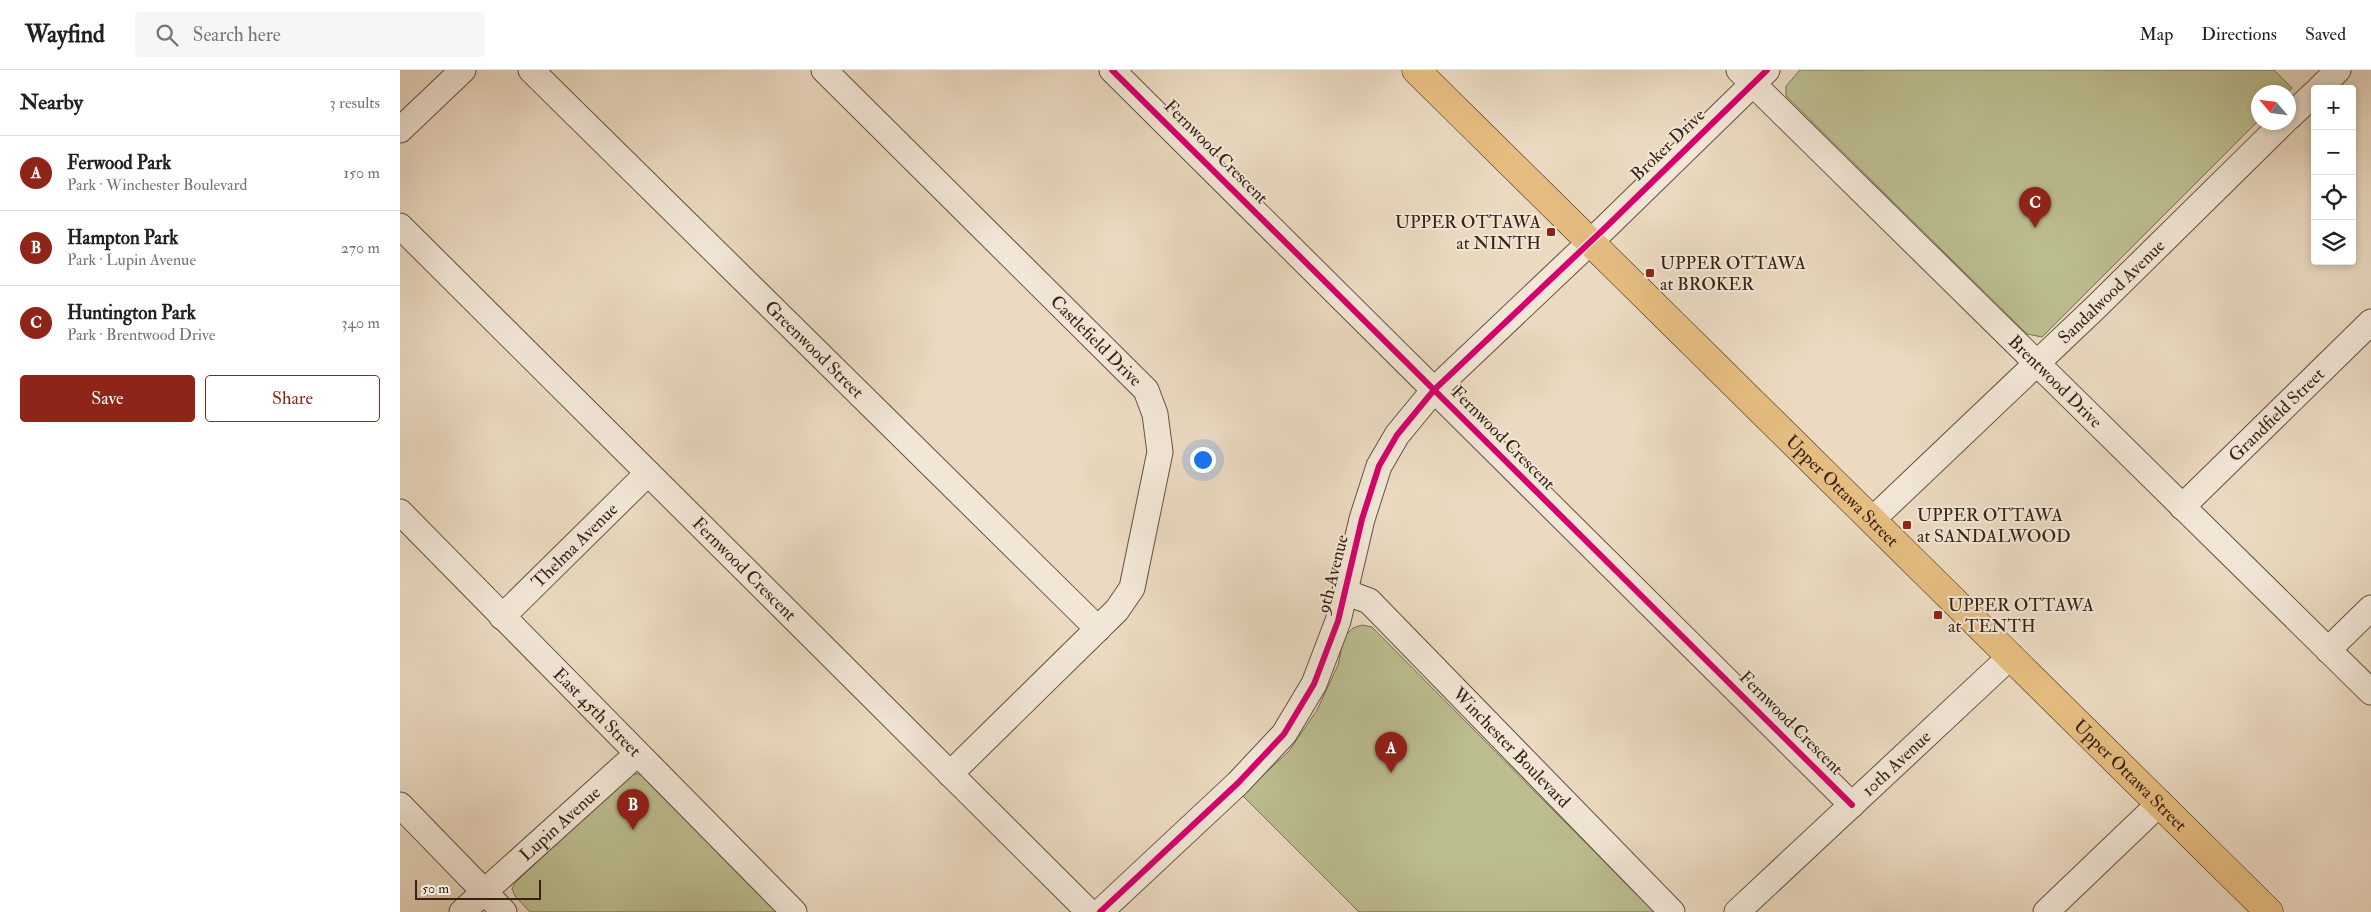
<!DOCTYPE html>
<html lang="en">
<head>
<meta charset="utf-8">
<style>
  :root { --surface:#fff; --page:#f6f6f6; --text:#202124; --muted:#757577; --line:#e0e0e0; --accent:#8f2418 }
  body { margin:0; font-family:"IM FELL Double Pica",serif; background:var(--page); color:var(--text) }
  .controls { position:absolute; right:15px; top:15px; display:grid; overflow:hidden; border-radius:5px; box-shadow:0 2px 8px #0003 }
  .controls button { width:45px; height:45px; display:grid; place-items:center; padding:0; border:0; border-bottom:1px solid var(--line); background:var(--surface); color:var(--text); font:25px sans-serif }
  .compass { position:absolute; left:1851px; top:15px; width:45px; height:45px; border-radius:50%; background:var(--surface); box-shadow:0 2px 8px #0003; rotate:298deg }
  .scale { position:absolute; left:15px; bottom:12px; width:126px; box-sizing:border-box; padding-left:5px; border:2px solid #372215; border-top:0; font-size:14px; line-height:18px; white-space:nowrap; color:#372215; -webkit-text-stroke:4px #f2e7d7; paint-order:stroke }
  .you { position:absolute; left:802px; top:389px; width:18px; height:18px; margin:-12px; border:4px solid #fff; border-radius:50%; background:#1a73e8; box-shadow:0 0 0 8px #1a73e833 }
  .badge { display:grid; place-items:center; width:32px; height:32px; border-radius:50%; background:var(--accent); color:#fff; font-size:16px; font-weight:700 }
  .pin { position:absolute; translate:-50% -41px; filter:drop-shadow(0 1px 2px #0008) }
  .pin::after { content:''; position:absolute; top:26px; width:18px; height:15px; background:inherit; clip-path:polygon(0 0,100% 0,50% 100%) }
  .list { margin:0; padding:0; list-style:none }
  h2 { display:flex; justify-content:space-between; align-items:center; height:65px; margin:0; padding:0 20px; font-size:21px }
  h2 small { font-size:16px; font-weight:400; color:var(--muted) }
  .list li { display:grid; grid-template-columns:32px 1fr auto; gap:15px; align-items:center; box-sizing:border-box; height:75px; padding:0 20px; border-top:1px solid var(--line) }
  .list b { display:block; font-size:19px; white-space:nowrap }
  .list p { margin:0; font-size:16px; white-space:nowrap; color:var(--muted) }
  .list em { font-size:16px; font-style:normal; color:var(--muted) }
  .actions { display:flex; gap:10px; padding:15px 20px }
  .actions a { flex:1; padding:11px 0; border:1px solid var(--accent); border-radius:5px; text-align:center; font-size:18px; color:var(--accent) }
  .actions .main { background:var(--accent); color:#fff }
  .icon { flex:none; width:28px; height:28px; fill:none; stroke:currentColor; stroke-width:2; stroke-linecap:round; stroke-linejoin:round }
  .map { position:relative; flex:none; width:1971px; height:842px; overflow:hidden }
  header { display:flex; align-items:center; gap:30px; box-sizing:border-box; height:70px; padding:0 25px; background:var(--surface); border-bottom:1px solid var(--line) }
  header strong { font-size:24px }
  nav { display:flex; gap:28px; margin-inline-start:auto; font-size:18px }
  .search { width:350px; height:45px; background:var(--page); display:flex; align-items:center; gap:12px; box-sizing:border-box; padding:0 18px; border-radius:5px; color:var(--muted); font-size:19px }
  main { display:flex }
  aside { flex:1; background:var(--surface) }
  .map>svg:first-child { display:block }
</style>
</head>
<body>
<header>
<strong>Wayfind</strong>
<div class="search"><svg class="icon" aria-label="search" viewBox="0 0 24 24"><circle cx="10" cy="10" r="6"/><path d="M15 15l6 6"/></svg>Search here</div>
<nav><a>Map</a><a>Directions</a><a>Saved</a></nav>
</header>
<main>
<aside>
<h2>Nearby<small>3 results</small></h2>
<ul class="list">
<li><span class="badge">A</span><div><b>Ferwood Park</b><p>Park · Winchester Boulevard</p></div><em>150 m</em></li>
<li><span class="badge">B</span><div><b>Hampton Park</b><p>Park · Lupin Avenue</p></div><em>270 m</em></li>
<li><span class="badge">C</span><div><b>Huntington Park</b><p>Park · Brentwood Drive</p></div><em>340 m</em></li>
</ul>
<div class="actions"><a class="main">Save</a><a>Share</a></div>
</aside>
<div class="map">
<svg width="1971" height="842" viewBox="0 0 1971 842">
  <rect width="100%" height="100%" fill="#ebdac1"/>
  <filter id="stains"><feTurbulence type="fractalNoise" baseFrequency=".004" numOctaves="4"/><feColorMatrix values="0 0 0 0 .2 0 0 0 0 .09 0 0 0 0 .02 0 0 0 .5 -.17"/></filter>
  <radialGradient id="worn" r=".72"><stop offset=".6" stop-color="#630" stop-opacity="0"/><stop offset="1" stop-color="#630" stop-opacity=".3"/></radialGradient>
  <g fill="#bcbe90" stroke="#7a7052">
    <path d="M 1400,0 L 1874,0 L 1892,18 L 1887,22 L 1858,22 L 1858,51 L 1642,267 L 1627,264 L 1386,26 L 1386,16 Z"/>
    <path d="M 962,555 L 972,557 L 1254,842 L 959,842 L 842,725 L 889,681 L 917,640 L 938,595 L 944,567 L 953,558 Z"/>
    <path d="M 233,704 L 240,704 L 376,842 L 130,842 L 115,826 L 112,819 L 115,813 L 226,707 Z"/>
  </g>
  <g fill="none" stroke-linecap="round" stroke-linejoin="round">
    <defs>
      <g id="minor">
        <path id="s1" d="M 131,0 L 698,559"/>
        <path id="s2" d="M 424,0 L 746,320 L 755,344 L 760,382 L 732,518 L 717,540 L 550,704"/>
        <path d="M 712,0 L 1452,735"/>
        <path id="s3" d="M 1339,0 L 1971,622"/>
        <path d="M 1919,19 L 1938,0"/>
        <path d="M 1888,48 L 1915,23"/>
        <path d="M 0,60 L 63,0"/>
        <path id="s4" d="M 0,156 L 689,842"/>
        <path id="s5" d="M 1782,437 L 1971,252"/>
        <path id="s6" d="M 0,442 L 394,842"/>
        <path id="s7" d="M 1472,450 L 1696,237 L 1884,52"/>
        <path id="s8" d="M 945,522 L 969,531 L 1272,842"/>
        <path id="s9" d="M 102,547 L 248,403"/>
        <path d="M 1928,580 L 1971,538"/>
        <path d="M 0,735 L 104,842"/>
        <path id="s10" d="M 62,842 L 237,684"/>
        <path d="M 700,842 L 838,713 L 884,664 L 914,614 L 938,551 L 962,449 L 979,396 L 997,365 L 1034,320 L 1206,157 L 1367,0"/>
        <path id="s11" d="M 1337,842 L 1611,586"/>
        <path d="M 1646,842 L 1760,733"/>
      </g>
      <g id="major">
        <path id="s12" d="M 1016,0 L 1869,842"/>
      </g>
    </defs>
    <use href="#minor" stroke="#645040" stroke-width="27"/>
    <use href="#major" stroke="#372215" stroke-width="29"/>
    <use href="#minor" stroke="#f2e7d7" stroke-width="25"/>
    <use href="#major" stroke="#e6bd80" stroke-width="28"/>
    <defs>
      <g id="cycleway">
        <path d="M 712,0 L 1452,735"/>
        <path d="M 700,842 L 838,713 L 884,664 L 914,614 L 938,551 L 962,449 L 979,396 L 997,365 L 1034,320 L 1206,157 L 1367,0"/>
      </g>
    </defs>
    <use href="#cycleway" stroke="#f2e7d7" stroke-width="9"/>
    <use href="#cycleway" stroke="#d6006c" stroke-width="6"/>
  </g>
  <g fill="#8f2418" stroke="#f2e7d7" stroke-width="2">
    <rect x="1146" y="157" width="10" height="10" rx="2.5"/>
    <rect x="1245" y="198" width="10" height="10" rx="2.5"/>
    <rect x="1502" y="450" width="10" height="10" rx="2.5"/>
    <rect x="1533" y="540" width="10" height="10" rx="2.5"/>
  </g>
  <g text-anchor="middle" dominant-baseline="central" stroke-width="4" stroke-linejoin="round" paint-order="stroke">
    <g font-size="18" fill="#372215" stroke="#f2e7d7">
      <text transform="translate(1268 75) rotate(-44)">Broker Drive</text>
      <text transform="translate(816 82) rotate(45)">Fernwood Crescent</text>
      <text stroke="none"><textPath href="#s7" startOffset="331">Sandalwood Avenue</textPath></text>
      <text stroke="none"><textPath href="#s2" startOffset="384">Castlefield Drive</textPath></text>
      <text stroke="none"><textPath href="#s1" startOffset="398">Greenwood Street</textPath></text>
      <text stroke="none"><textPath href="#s3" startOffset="444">Brentwood Drive</textPath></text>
      <text stroke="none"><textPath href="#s5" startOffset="132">Grandfield Street</textPath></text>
      <text transform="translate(1103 368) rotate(45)">Fernwood Crescent</text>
      <text stroke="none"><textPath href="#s12" startOffset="599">Upper Ottawa Street</textPath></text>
      <text stroke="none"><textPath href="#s9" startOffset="102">Thelma Avenue</textPath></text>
      <text stroke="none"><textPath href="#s4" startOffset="486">Fernwood Crescent</textPath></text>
      <text transform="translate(933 504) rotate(-76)">9th Avenue</text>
      <text stroke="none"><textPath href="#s6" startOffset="281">East 45th Street</textPath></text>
      <text transform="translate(1391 653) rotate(45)">Fernwood Crescent</text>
      <text stroke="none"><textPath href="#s8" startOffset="230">Winchester Boulevard</textPath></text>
      <text stroke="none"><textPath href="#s11" startOffset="218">10th Avenue</textPath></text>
      <text stroke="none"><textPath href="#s12" startOffset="1004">Upper Ottawa Street</textPath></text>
      <text stroke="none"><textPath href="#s10" startOffset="132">Lupin Avenue</textPath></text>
    </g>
    <g font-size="18" fill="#372215" stroke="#f2e7d7" text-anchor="start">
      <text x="1141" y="152" text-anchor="end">UPPER OTTAWA<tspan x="1141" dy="21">at NINTH</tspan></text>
      <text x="1260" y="193">UPPER OTTAWA<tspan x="1260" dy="21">at BROKER</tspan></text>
      <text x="1517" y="445">UPPER OTTAWA<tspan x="1517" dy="21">at SANDALWOOD</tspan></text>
      <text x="1548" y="535">UPPER OTTAWA<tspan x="1548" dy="21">at TENTH</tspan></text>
    </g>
  </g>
  <rect width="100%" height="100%" filter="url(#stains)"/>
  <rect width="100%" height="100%" fill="url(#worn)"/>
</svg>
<div class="controls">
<button>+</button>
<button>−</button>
<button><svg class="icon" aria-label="locate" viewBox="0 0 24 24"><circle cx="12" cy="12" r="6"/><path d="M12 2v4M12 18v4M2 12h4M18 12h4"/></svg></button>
<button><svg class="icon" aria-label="layers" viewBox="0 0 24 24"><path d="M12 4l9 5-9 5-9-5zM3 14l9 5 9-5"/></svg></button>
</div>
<svg class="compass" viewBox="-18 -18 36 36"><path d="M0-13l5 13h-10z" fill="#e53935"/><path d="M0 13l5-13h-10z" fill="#757577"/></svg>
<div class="scale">50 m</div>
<div class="you"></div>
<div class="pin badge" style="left:991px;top:703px">A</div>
<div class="pin badge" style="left:233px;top:760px">B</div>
<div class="pin badge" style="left:1635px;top:158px">C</div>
</div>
</main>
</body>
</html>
